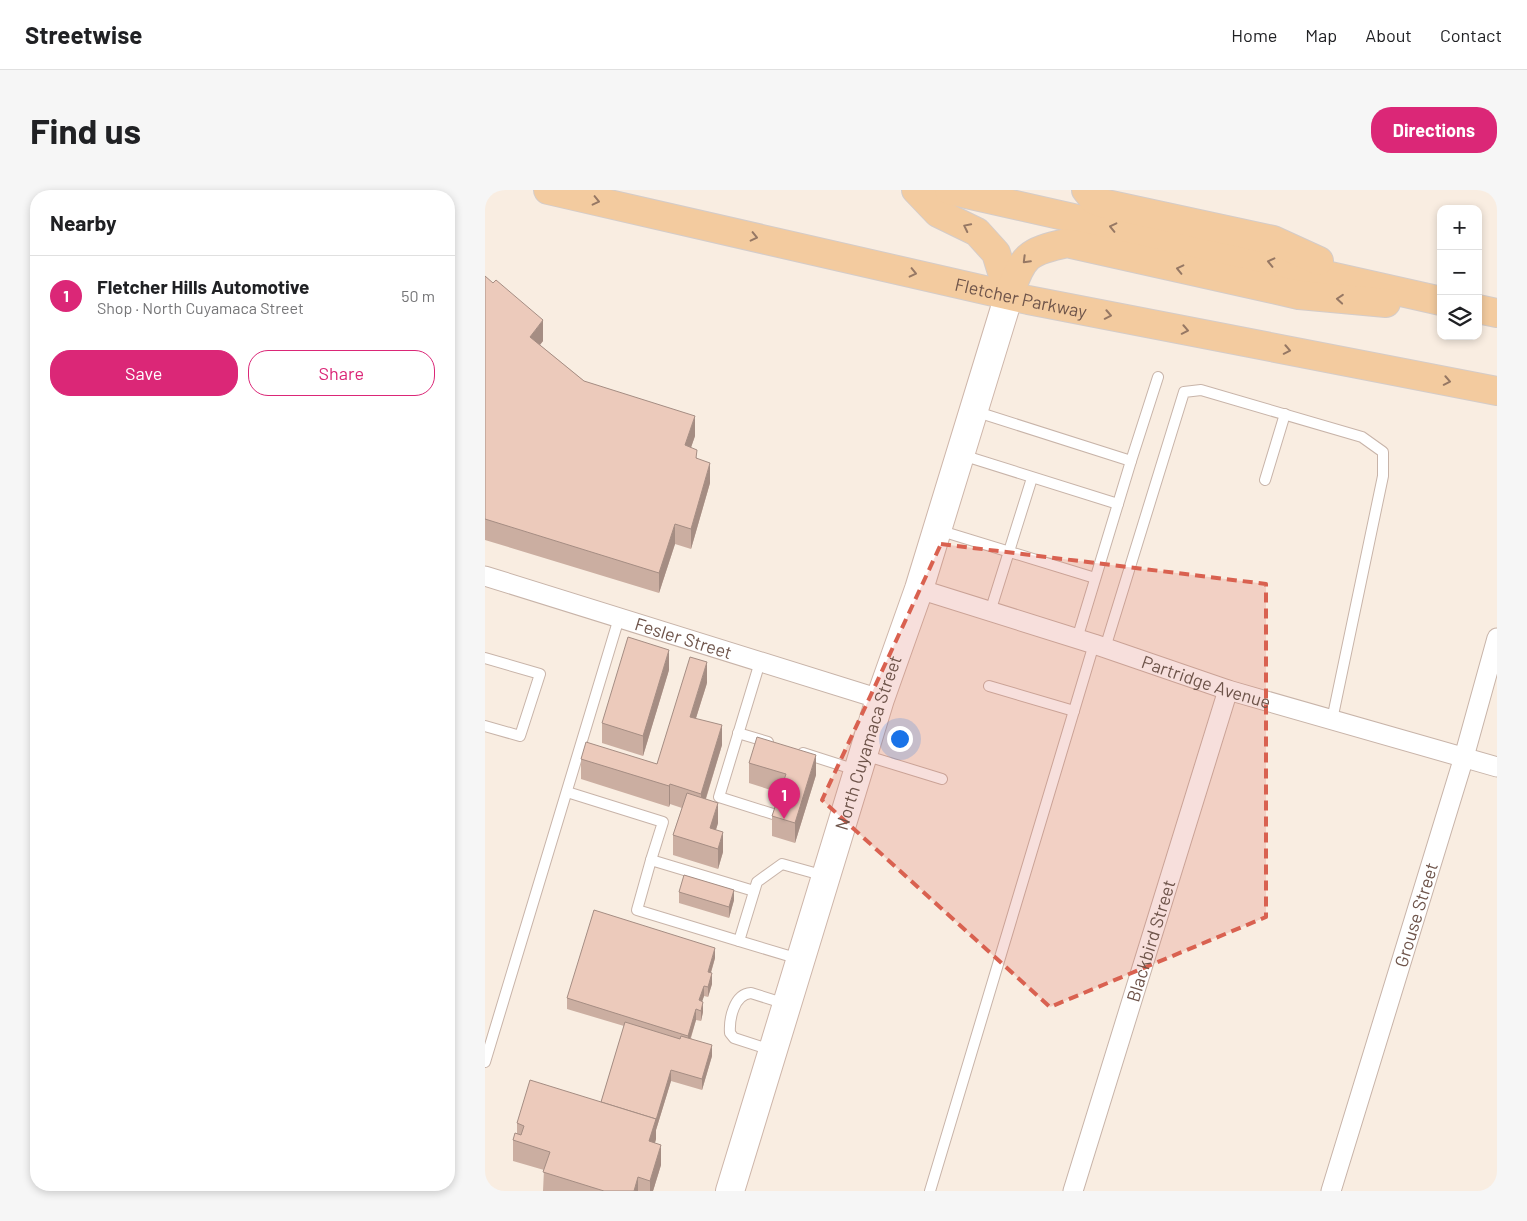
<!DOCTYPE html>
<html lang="en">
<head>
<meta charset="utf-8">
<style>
  :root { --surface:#fff; --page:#f6f6f6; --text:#202124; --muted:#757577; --line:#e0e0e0; --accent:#db2777 }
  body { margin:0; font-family:Barlow,sans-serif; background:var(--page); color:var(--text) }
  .controls { position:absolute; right:15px; top:15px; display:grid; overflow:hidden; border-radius:10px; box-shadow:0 2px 8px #0003 }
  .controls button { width:45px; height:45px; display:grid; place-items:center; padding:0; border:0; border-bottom:1px solid var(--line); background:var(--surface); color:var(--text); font:25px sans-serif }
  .you { position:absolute; left:414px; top:548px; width:18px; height:18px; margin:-12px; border:4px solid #fff; border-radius:50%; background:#1a73e8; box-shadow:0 0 0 8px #1a73e833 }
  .badge { display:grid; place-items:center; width:32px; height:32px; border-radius:50%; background:var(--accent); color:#fff; font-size:16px; font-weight:700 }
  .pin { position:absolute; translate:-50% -41px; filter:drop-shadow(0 1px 2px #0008) }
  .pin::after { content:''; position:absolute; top:26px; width:18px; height:15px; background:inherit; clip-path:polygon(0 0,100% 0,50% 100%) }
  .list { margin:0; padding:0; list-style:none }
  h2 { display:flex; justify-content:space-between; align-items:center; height:65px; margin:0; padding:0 20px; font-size:21px }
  h2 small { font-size:16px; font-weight:400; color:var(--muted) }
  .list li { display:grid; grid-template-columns:32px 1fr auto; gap:15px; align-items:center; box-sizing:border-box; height:80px; padding:0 20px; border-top:1px solid var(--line) }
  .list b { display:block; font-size:19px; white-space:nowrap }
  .list p { margin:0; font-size:16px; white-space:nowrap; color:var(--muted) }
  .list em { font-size:16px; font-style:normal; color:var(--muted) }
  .actions { display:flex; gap:10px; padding:15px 20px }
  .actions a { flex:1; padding:11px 0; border:1px solid var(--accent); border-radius:20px; text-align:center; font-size:18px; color:var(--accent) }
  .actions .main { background:var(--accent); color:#fff }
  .icon { flex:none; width:28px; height:28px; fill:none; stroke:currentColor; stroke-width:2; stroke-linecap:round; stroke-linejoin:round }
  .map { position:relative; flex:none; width:1012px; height:1001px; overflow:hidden; border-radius:20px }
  header { display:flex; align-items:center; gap:30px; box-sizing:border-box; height:70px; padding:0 25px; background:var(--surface); border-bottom:1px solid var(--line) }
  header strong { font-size:24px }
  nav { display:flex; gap:28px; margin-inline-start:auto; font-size:18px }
  .intro { display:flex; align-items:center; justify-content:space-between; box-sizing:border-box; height:120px; padding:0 30px }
  h1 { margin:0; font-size:35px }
  .button { padding:12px 22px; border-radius:20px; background:var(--accent); color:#fff; font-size:18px; font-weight:700 }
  main { display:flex; gap:30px; padding:0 30px }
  aside { flex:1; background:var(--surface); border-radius:20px; box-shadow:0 2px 8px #0003 }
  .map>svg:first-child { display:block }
</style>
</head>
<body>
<header>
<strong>Streetwise</strong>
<nav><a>Home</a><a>Map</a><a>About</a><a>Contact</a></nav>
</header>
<div class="intro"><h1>Find us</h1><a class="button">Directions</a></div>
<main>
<aside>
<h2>Nearby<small></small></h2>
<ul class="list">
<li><span class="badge">1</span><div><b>Fletcher Hills Automotive</b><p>Shop · North Cuyamaca Street</p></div><em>50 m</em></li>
</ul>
<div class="actions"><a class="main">Save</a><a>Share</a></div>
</aside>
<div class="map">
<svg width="1012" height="1001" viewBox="0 0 1012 1001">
  <rect width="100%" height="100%" fill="#f9ede1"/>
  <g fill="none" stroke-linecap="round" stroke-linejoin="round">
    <defs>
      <g id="service">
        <path d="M 489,221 L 646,271 L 673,187"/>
        <path d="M 477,265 L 633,314"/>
        <path d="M 780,290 L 800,224"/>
        <path d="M 453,340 L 610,388"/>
        <path d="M 505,422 L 547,288"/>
        <path d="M 592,449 L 646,271"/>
        <path d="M 620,458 L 699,202 L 716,200 L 877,247 L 898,262 L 898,286 L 847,530"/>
        <path d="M 0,468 L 55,484 L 35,546 L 0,536"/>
        <path d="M 275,472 L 234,607 L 288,624"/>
        <path d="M 504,496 L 589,521"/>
        <path d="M 253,543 L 283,552"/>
        <path d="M 318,563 L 371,580"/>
        <path d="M 379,565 L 457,589"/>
        <path d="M 82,602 L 178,632 L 166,670"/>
        <path d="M 254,751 L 152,720 L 166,670 L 269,701"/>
        <path d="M 314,769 L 254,751 L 272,692 L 297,674 L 340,686"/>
        <path d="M 286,860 L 249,848 L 245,843 C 244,829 249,804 266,803 L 301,814"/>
        <path d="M 0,872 L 134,428"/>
        <path d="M 445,1001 L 609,454"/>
      </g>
      <g id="minor">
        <path id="s1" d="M 0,386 L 395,509"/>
        <path id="s2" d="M 434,399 L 609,454 L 743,500 L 1012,577"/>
        <path id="s3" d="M 588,1001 L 743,500"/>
        <path id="s4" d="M 846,1001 L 979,567 L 1012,448"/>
      </g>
      <g id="secondary">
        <path id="s5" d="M 245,1001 L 395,509 L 434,399 L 524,105"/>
      </g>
      <g id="primary">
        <path id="s6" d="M 63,0 L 543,110 L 1012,201"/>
        <path d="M 431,0 L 453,23 L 492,42 L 511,63 L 524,105"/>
        <path d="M 464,0 L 956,111"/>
        <path d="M 601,0 L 609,10 L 617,13 L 788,50 L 834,71"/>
        <path d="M 524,105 C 539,66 540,62 582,53 L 814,105 L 901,113"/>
        <path d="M 993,119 L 1012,123"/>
      </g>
    </defs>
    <use href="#service" stroke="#c8b4a9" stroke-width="12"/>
    <use href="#minor" stroke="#c8b4a9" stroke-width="21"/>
    <use href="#secondary" stroke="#ceb6aa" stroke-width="30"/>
    <use href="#primary" stroke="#d4ccc9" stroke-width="30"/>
    <use href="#service" stroke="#fff" stroke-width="10"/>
    <use href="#minor" stroke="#fff" stroke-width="19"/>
    <use href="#secondary" stroke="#fff" stroke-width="28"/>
    <use href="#primary" stroke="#f3cb9f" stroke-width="28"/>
  </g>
  <g fill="#cbaea1">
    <path d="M 0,86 L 58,151 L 55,155 L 99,191 L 210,246 L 206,257 L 225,293 L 206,359 L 190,354 L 174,403 L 0,350 Z"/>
    <path d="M 184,480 L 158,566 L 117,553 L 117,533 Z"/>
    <path d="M 222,493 L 211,528 L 237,555 L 221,609 L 233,633 L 231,640 L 238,662 L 233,679 L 188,665 L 188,645 L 197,618 L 185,614 L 184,617 L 96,589 L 96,569 L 172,574 Z"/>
    <path d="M 264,573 L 331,585 L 310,653 L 287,646 L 287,626 L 295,603 L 264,593 Z"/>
    <path d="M 194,702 L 249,710 L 244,728 L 194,713 Z"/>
    <path d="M 230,768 L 226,783 L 227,794 L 223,807 L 219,806 L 217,811 L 218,822 L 216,831 L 211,830 L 206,848 L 227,866 L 217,900 L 186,891 L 171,940 L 171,949 L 170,953 L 176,975 L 168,1001 L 58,1001 L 59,980 L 28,971 L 28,950 L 32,944 L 32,933 L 116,912 L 139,836 L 82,819 L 82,808 Z"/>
  </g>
  <g fill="#a58d83">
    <path d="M 58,130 L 58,151 L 45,167 L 45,147 Z"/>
    <path d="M 210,226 L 210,246 L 200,275 L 200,255 Z"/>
    <path d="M 225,273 L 225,293 L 206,359 L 206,339 Z"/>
    <path d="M 190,334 L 190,354 L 174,403 L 174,383 Z"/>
    <path d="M 184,460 L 184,480 L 158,566 L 158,546 Z"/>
    <path d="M 222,472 L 222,493 L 205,547 L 205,527 Z"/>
    <path d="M 237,535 L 237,555 L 216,624 L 216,604 Z"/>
    <path d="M 331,565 L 331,585 L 310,653 L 310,633 Z"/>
    <path d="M 185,594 L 185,614 L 184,617 L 184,596 Z"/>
    <path d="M 233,613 L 233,633 L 225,658 L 225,638 Z"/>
    <path d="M 238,642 L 238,662 L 233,679 L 233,659 Z"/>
    <path d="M 249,700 L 249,710 L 244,728 L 244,717 Z"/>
    <path d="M 230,758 L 230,768 L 223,792 L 223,782 Z"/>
    <path d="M 227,783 L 227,794 L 223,807 L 223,797 Z"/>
    <path d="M 219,796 L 219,806 L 214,821 L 214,810 Z"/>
    <path d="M 218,812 L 218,822 L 216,831 L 216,821 Z"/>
    <path d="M 211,819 L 211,830 L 203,856 L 203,846 Z"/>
    <path d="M 227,855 L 227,866 L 217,900 L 217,889 Z"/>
    <path d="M 186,880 L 186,891 L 171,940 L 171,949 L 164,972 L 164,951 Z"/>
    <path d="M 176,955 L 176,975 L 168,1001 L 165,1001 L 165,991 Z"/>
    <path d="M 153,987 L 153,1001 L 149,1001 Z"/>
  </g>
  <g fill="#eccabb" stroke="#a58d83">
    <path d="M 0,86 L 8,93 L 11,90 L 58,130 L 45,147 L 99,191 L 210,226 L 200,255 L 212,260 L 211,268 L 225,273 L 206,339 L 190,334 L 174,383 L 0,329 Z"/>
    <path d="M 143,447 L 184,460 L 158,546 L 117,533 Z"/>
    <path d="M 205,467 L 222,472 L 205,527 L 237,535 L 216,604 L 185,594 L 184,596 L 96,569 L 101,552 L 172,574 Z"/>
    <path d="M 272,547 L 331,565 L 310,633 L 287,626 L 301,584 L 264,573 Z"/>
    <path d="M 202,603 L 233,613 L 225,638 L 238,642 L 233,659 L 188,645 Z"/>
    <path d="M 199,685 L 249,700 L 244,717 L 194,702 Z"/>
    <path d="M 109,720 L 230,758 L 223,782 L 227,783 L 223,797 L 219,796 L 214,810 L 218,812 L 216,821 L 211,819 L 203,846 L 82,808 Z"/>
    <path d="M 140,832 L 195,849 L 196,846 L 227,855 L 217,889 L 186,880 L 171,930 L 171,929 L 116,912 Z"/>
    <path d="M 45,890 L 171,929 L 164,951 L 176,955 L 165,991 L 153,987 L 149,1001 L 119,1001 L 58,982 L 65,962 L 28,950 L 30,943 L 36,945 L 39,936 L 32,933 Z"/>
  </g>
  <defs><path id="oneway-chevron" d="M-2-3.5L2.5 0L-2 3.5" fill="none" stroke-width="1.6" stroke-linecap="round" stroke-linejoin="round" transform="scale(1.25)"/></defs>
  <g stroke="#967864">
    <use href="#oneway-chevron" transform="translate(111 11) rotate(13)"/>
    <use href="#oneway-chevron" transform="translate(482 37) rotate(-154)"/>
    <use href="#oneway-chevron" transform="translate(628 37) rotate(-167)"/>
    <use href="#oneway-chevron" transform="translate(269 47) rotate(13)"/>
    <use href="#oneway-chevron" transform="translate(541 70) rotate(135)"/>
    <use href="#oneway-chevron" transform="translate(786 72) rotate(-167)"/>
    <use href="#oneway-chevron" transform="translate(695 79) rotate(-167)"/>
    <use href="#oneway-chevron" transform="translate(428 83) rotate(13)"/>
    <use href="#oneway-chevron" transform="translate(855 109) rotate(-175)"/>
    <use href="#oneway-chevron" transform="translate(623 125) rotate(11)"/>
    <use href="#oneway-chevron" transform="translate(700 140) rotate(11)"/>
    <use href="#oneway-chevron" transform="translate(802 160) rotate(11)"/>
    <use href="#oneway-chevron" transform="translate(962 191) rotate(11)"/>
  </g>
  <path fill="#d96150" fill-opacity="0.2" stroke="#d96150" stroke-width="4" stroke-dasharray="10 6" stroke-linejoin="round" d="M 456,354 L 781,394 L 781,727 L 565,817 L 337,610 Z"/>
  <g text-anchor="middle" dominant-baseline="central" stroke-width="4.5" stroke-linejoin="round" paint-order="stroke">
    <g font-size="18" fill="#6e544a" stroke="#fdf2e6">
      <text stroke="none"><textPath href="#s6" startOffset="485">Fletcher Parkway</textPath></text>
      <text stroke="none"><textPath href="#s1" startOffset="208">Fesler Street</textPath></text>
      <text stroke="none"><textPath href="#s2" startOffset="302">Partridge Avenue</textPath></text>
      <text stroke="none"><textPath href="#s5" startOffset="469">North Cuyamaca Street</textPath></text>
      <text stroke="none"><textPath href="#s4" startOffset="289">Grouse Street</textPath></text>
      <text stroke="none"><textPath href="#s3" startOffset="262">Blackbird Street</textPath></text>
    </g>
  </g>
</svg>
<div class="controls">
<button>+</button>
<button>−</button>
<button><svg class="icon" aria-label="layers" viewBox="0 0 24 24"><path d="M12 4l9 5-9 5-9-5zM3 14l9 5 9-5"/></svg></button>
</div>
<div class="you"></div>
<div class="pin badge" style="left:299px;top:629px">1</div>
</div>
</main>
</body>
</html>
